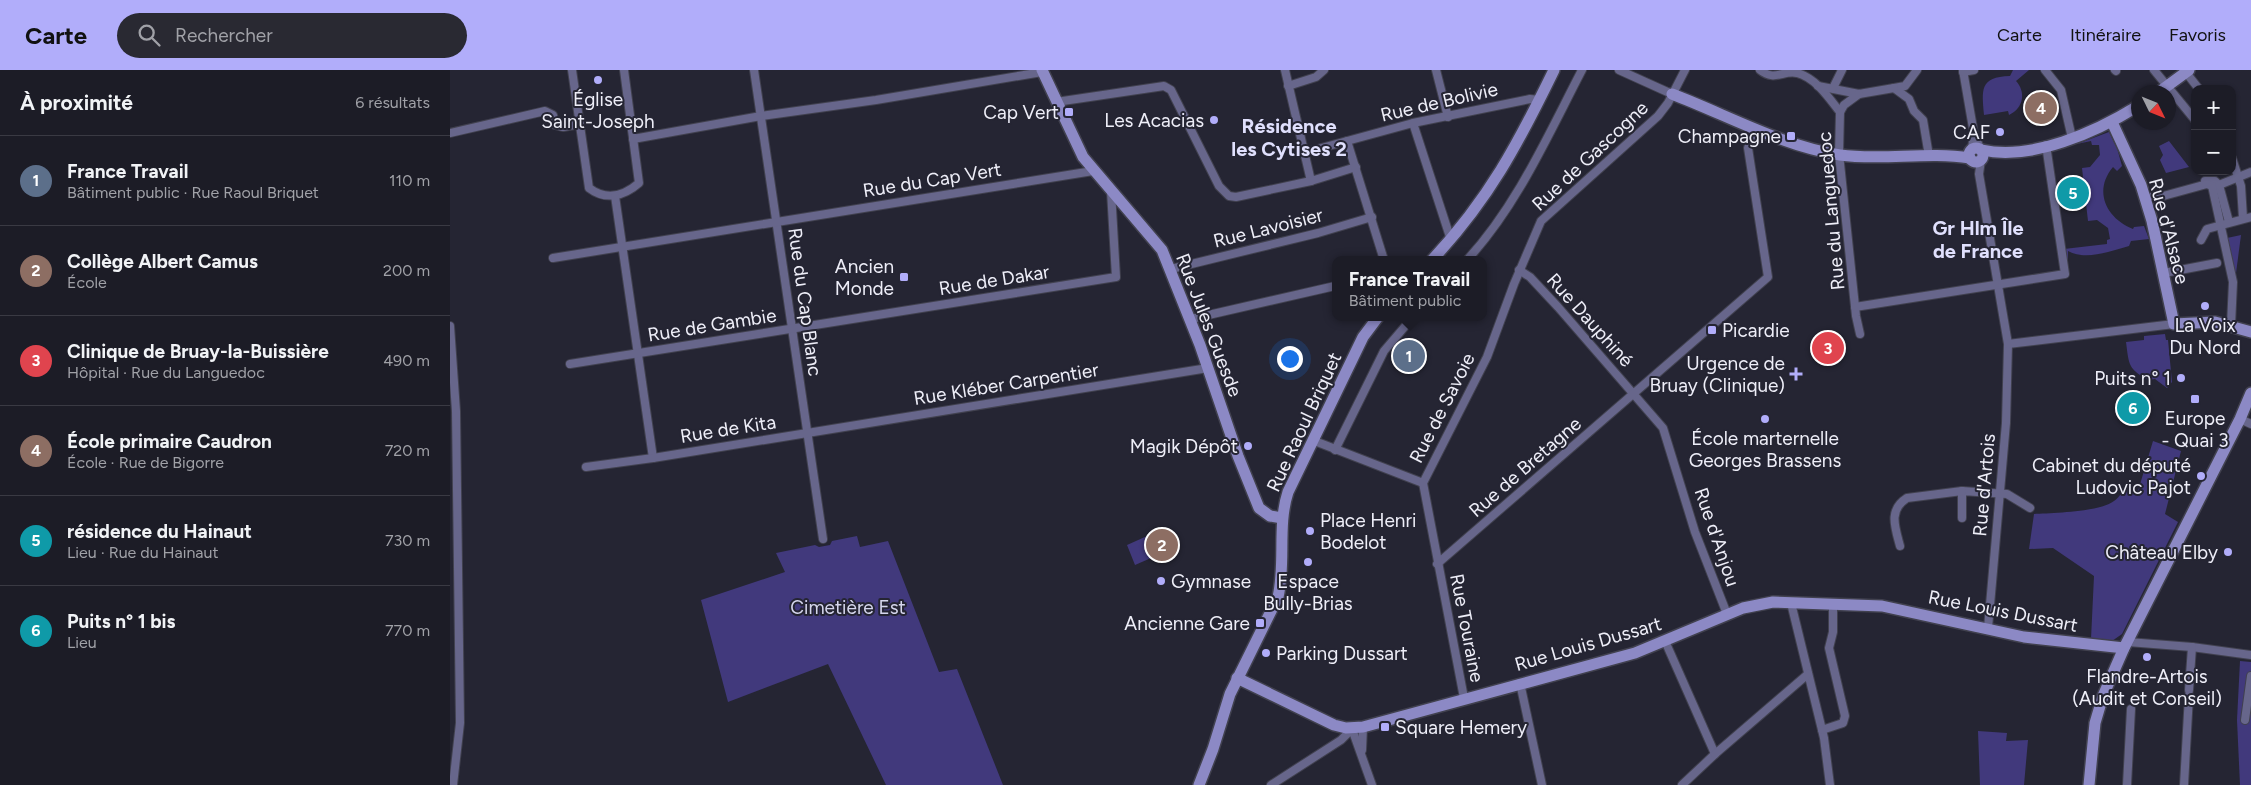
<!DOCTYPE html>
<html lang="fr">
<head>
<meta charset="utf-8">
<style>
  :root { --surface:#1c1c26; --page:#292932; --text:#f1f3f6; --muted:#a0a1a7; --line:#3a3a43; --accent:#b1adfa }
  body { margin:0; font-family:Figtree,sans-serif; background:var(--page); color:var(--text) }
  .controls { position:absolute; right:15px; top:15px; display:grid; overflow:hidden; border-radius:10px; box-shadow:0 1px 4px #0004 }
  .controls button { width:45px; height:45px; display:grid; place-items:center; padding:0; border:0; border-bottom:1px solid var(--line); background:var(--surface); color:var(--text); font:25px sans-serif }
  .compass { position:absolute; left:1681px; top:15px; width:45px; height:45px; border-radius:50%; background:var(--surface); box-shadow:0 1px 4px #0004; rotate:133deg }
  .you { position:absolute; left:839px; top:288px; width:18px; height:18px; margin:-12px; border:4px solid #fff; border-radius:50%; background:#1a73e8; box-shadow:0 0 0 8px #1a73e833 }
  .badge { display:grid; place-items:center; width:32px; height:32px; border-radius:50%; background:var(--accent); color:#fff; font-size:16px; font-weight:700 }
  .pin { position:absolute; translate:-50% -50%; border:2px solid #fff; box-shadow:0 1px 5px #0006 }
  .popup { position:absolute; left:882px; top:186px; width:155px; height:65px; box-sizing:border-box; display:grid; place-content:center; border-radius:10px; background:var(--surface); filter:drop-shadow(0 1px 4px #0005); font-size:16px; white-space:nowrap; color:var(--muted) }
  .popup b { font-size:19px; color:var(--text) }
  .popup::after { content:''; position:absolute; left:50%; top:100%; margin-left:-10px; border:10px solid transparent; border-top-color:var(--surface) }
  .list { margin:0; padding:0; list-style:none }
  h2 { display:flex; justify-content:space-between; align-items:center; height:65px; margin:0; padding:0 20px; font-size:21px }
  h2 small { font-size:16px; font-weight:400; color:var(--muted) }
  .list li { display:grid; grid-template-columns:32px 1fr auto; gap:15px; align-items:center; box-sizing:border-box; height:90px; padding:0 20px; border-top:1px solid var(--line) }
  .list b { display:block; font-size:19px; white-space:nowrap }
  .list p { margin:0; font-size:16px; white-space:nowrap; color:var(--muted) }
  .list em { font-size:16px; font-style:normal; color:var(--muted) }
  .icon { flex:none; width:28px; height:28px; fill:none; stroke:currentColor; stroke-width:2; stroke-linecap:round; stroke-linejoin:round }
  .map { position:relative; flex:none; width:1801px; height:715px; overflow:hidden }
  header { display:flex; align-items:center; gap:30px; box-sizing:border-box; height:70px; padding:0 25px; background:var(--accent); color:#111 }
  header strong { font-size:24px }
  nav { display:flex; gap:28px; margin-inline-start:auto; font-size:18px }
  .search { width:350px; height:45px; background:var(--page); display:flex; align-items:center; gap:12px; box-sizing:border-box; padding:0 18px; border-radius:28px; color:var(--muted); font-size:19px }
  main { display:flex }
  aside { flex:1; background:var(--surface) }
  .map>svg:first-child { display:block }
</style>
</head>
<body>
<header>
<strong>Carte</strong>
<div class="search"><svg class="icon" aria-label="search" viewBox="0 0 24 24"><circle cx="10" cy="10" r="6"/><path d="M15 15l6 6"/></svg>Rechercher</div>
<nav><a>Carte</a><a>Itinéraire</a><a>Favoris</a></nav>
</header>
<main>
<aside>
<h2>À proximité<small>6 résultats</small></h2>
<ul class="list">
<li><span class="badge" style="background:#5c6f8a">1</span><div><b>France Travail</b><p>Bâtiment public · Rue Raoul Briquet</p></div><em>110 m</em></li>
<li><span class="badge" style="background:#8d6e63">2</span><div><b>Collège Albert Camus</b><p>École</p></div><em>200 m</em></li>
<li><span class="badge" style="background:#e0444e">3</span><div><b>Clinique de Bruay-la-Buissière</b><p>Hôpital · Rue du Languedoc</p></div><em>490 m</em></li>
<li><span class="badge" style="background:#8d6e63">4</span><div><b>École primaire Caudron</b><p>École · Rue de Bigorre</p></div><em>720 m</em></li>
<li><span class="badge" style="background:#0f9aa8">5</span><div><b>résidence du Hainaut</b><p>Lieu · Rue du Hainaut</p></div><em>730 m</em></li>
<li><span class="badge" style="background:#0f9aa8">6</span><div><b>Puits n° 1 bis</b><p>Lieu</p></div><em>770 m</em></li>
</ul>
</aside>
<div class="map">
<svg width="1801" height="715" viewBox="0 0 1801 715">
  <rect width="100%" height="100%" fill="#252533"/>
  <g fill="#41397c">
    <path d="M 1563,0 L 1579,0 L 1566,11 C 1576,22 1574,38 1559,45 L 1558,41 L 1534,45 C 1532,20 1529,7 1560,6 Z"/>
    <path d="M 1659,62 L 1667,78 L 1672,96 L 1667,101 L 1663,97 C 1643,121 1656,148 1683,159 L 1684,157 L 1694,156 L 1699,169 L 1681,171 L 1679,176 C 1660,181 1636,191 1618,181 L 1618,201 L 1614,179 L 1657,174 L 1657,170 L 1660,169 L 1658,158 L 1647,150 L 1638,151 L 1632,98 L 1640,97 L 1650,85 L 1649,75 L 1642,75 L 1641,71 L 1627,74 Z"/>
    <path d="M 1719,71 L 1739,97 L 1716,103 L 1710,90 L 1713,85 L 1709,76 Z"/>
    <path d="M 1791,165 L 1785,211 L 1777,168 Z"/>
    <path d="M 1715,264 L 1716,270 L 1718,270 L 1722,312 L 1717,318 L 1705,309 L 1699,310 C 1678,299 1679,295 1676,272 L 1694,270 L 1694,266 Z"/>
    <path d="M 1703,371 L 1731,381 L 1715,444 L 1728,452 L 1672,564 L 1662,571 L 1641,569 L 1644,506 L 1603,478 L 1579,479 L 1584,444 C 1602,443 1650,442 1664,431 C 1670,427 1672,422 1675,416 L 1688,421 Z"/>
    <path d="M 715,458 L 724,478 L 685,495 L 677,475 Z"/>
    <path d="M 407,466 L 410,477 L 438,471 L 489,602 L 507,599 L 553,715 L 436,715 L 378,594 L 278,632 L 251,530 L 335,502 L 326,483 L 365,475 L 369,477 L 380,475 L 382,471 Z"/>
    <path d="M 1790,591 L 1801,592 L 1801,715 L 1790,715 L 1787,650 Z"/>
    <path d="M 1528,661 L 1557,663 L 1556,671 L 1578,670 L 1574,715 L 1530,715 Z"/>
  </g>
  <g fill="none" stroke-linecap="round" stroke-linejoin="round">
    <defs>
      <g id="street">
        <path d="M 122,0 L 139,118 C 156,131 174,126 189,113 L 174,0"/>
        <path d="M 304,0 L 373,469"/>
        <path d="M 835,0 L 861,111"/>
        <path d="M 986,0 L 998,47"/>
        <path d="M 1169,0 L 1222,24"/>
        <path d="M 1310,0 C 1325,12 1332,0 1347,3 C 1366,8 1379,28 1390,42"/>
        <path d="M 1467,0 L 1455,16 L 1444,18 L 1459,29 L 1464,41 L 1473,50 L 1479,86"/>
        <path d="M 1513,0 L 1524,64 L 1530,78"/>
        <path d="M 1595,0 L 1611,20 L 1622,68"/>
        <path d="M 1665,0 L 1666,1"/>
        <path d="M 1704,0 L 1745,50"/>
        <path d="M 1734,0 L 1749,19"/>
        <path d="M 1513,2 L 1524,0"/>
        <path d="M 838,16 L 866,7 L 874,0"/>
        <path d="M 1368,16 L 1409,24 L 1444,18"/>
        <path d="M 1383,18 L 1392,0"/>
        <path d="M 1409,24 L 1394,35 L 1390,42 L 1389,84 L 1406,246 L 1410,264"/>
        <path d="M 606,32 L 714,16 L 721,20 L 769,116 L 779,126 L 786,127 L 861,111 L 906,97"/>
        <path d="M 963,53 L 1001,170"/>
        <path d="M 0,63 L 95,41 L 103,45 L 105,55 L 113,57 L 130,54"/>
        <path d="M 183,69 L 311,46 L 426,30 L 592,2"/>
        <path d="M 897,71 L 963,53 L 1080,29 L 1090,30"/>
        <path d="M 1522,78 L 1524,64"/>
        <path d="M 853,83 L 897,71 L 934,190"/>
        <path d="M 1782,88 L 1791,116 L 1793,148"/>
        <path d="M 1531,90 L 1529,104 L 1558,274 L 1556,353 L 1538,558"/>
        <path d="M 1755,111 L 1765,111 L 1769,115"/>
        <path d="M 1769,115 L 1779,152"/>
        <path d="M 1769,115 L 1801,102"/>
        <path d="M 165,126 L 203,388"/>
        <path d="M 1703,126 L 1706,128 L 1757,114 L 1762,116 L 1783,212 L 1781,255"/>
        <path d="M 1751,170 L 1757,159 L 1801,147"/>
        <path d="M 103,188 L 643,101"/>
        <path d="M 1017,190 C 1067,136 1098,65 1132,0"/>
        <path d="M 721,199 L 868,163 L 922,147"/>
        <path d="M 1069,200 L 1080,207 L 1108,237 L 1213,358 L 1245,462 L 1277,544"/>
        <path d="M 1714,203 L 1767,193"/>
        <path d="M 1405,237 L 1615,204 L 1596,75"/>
        <path d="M 741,249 L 885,216"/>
        <path d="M 0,256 L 6,341 L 10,653 L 3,715"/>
        <path d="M 1558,274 L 1724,254"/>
        <path d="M 120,294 L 666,207 L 661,121"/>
        <path d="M 1790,349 L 1801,354"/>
        <path d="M 862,370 L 973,413"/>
        <path d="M 885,380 L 934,281 L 963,247"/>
        <path d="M 136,397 L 203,388 L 758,298"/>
        <path d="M 1512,448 L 1512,421 L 1557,424 L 1580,438"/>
        <path d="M 1450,476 C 1445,457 1438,440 1457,428 L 1512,421"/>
        <path d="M 987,494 L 1318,207 L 1298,78 L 1305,58"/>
        <path d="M 1341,533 L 1374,668 L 1380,715"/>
        <path d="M 1215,571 L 1265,684 L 1232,715"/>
        <path d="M 1678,572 L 1742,577 L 1801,585"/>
        <path d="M 1070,613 L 1092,715"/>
        <path d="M 1739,620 L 1742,577"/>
        <path d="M 1014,628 L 973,413 L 1037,287 L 1064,214 L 1091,151 L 1208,46 L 1218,33 L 1235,0"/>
        <path d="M 1795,650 L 1801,606"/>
        <path d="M 1372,660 L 1393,653 L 1395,646 L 1379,578 L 1383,562 L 1383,534"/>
        <path d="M 912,680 L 913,657"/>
        <path d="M 1265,684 L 1358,604"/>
        <path d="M 821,715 L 891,670 L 902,659 L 922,715"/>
        <path d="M 1677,715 L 1681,639"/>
        <path d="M 1734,715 L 1739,625"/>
      </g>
      <g id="secondary">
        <path d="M 592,0 L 633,87 L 712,180 L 750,275 L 788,386 L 809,438 L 820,446 L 832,448"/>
        <path d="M 1709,22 L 1739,0"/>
        <path d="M 1222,24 C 1277,45 1332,76 1390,85 C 1433,91 1477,81 1520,88"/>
        <path d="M 1662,52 L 1691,115 L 1702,151 L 1724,254 L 1765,252 L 1801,262"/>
        <circle cx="1526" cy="85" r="7"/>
        <path d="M 1532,80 C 1582,91 1646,62 1688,36"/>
        <path d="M 982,190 C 1039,129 1068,74 1104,0"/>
        <path d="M 787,608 L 884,655 L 896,658 L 913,657 L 1185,583 L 1293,538 L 1323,532 L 1432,536 L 1574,567 L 1674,578"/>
        <path d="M 749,715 L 763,679 L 780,624 L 828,527 C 836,492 827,456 838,422 L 913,267 L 928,247"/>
        <path d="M 1639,715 L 1645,653 L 1653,626 L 1674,578 L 1790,349 L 1801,323"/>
      </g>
    </defs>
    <use href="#street" stroke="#41414f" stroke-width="10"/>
    <use href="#secondary" stroke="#41414f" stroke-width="14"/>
    <use href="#street" stroke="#67668b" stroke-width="8"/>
    <use href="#secondary" stroke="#8c89c5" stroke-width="11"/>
  </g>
  <g fill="#b1adfa" stroke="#252533" stroke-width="2">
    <circle cx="148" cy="10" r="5"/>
    <rect x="614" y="37" width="10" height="10" rx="2.5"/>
    <circle cx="764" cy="50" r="5"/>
    <circle cx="1550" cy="62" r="5"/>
    <rect x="1336" y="61" width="10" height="10" rx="2.5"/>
    <rect x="449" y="202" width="10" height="10" rx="2.5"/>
    <circle cx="1755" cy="236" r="5"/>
    <rect x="1257" y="255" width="10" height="10" rx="2.5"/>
    <path d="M1343.5 296.5h5v5h5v5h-5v5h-5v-5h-5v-5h5z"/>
    <circle cx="1731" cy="308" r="5"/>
    <rect x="1740" y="324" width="10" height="10" rx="2.5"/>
    <circle cx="1315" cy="349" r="5"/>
    <circle cx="798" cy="376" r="5"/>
    <circle cx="1751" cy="406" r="5"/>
    <circle cx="860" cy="461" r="5"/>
    <circle cx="1778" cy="482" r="5"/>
    <circle cx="858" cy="492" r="5"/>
    <circle cx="711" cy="511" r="5"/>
    <rect x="805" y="548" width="10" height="10" rx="2.5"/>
    <circle cx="816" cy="583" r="5"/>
    <circle cx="1697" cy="587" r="5"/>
    <rect x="930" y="652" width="10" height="10" rx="2.5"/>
  </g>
  <g text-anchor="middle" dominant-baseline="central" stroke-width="4" stroke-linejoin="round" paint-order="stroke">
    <g font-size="19" fill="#eeeef8" stroke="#252533" text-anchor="end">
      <text x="148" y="29" text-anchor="middle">Église<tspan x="148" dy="22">Saint-Joseph</tspan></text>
      <text x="609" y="42">Cap Vert</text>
      <text x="754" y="50">Les Acacias</text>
      <text x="1540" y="62">CAF</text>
      <text x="1331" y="66">Champagne</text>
      <text x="444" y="196">Ancien<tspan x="444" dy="22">Monde</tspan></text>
      <text x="1755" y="255" text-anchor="middle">La Voix<tspan x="1755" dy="22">Du Nord</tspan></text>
      <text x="1272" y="260" text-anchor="start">Picardie</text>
      <text x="1335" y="293">Urgence de<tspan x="1335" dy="22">Bruay (Clinique)</tspan></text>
      <text x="1721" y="308">Puits n° 1</text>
      <text x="1745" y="348" text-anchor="middle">Europe<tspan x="1745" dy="22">- Quai 3</tspan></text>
      <text x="1315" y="368" text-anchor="middle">École marternelle<tspan x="1315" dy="22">Georges Brassens</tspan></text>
      <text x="788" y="376">Magik Dépôt</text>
      <text x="1741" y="395">Cabinet du député<tspan x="1741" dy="22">Ludovic Pajot</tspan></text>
      <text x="870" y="450" text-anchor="start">Place Henri<tspan x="870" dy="22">Bodelot</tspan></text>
      <text x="1768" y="482">Château Elby</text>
      <text x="721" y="511" text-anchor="start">Gymnase</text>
      <text x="858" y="511" text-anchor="middle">Espace<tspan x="858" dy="22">Bully-Brias</tspan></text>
      <text x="800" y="553">Ancienne Gare</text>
      <text x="826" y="583" text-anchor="start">Parking Dussart</text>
      <text x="1697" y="606" text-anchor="middle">Flandre-Artois<tspan x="1697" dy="22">(Audit et Conseil)</tspan></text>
      <text x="945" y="657" text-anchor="start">Square Hemery</text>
    </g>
    <g font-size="19" fill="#eeeef8" stroke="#252533">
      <text transform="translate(989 32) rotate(-13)">Rue de Bolivie</text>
      <text transform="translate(1140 86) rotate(-43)">Rue de Gascogne</text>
      <text transform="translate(482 110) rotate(-9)">Rue du Cap Vert</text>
      <text transform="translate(1381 141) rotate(-95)">Rue du Languedoc</text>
      <text transform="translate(818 158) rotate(-14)">Rue Lavoisier</text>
      <text transform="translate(1719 161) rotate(75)">Rue d'Alsace</text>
      <text transform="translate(544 210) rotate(-9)">Rue de Dakar</text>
      <text transform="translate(355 232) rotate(82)">Rue du Cap Blanc</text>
      <text transform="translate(1140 250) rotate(48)">Rue Dauphiné</text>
      <text transform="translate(262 255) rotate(-9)">Rue de Gambie</text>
      <text transform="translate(759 255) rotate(69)">Rue Jules Guesde</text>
      <text transform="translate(556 314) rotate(-9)">Rue Kléber Carpentier</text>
      <text transform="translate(992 338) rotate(-63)">Rue de Savoie</text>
      <text transform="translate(854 352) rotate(-65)">Rue Raoul Briquet</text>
      <text transform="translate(278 359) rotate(-9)">Rue de Kita</text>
      <text transform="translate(1075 397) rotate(-41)">Rue de Bretagne</text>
      <text transform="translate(1534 415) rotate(-85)">Rue d'Artois</text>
      <text transform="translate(1267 467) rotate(71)">Rue d'Anjou</text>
      <text transform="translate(1553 541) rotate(11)">Rue Louis Dussart</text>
      <text transform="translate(1017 558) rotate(79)">Rue Touraine</text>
      <text transform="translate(1138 574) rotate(-16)">Rue Louis Dussart</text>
    </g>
    <g font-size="19" fill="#d5d6ed" stroke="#252533">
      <text x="398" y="537">Cimetière Est</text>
    </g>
    <g font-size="20" font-weight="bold" fill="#e0e0fd" stroke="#252533">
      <text x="839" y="56">Résidence<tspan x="839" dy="23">les Cytises 2</tspan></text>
      <text x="1528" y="158">Gr Hlm Île<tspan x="1528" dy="23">de France</tspan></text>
    </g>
  </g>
</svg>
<div class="controls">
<button>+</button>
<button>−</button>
</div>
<svg class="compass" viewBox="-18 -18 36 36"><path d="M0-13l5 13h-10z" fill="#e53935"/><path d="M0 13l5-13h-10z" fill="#a0a1a7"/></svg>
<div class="you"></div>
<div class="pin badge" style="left:959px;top:286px;background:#5c6f8a">1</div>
<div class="popup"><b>France Travail</b>Bâtiment public</div>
<div class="pin badge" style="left:712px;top:475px;background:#8d6e63">2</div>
<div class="pin badge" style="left:1378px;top:278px;background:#e0444e">3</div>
<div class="pin badge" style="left:1591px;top:38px;background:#8d6e63">4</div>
<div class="pin badge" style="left:1623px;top:123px;background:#0f9aa8">5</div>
<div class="pin badge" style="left:1683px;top:338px;background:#0f9aa8">6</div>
</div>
</main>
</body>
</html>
